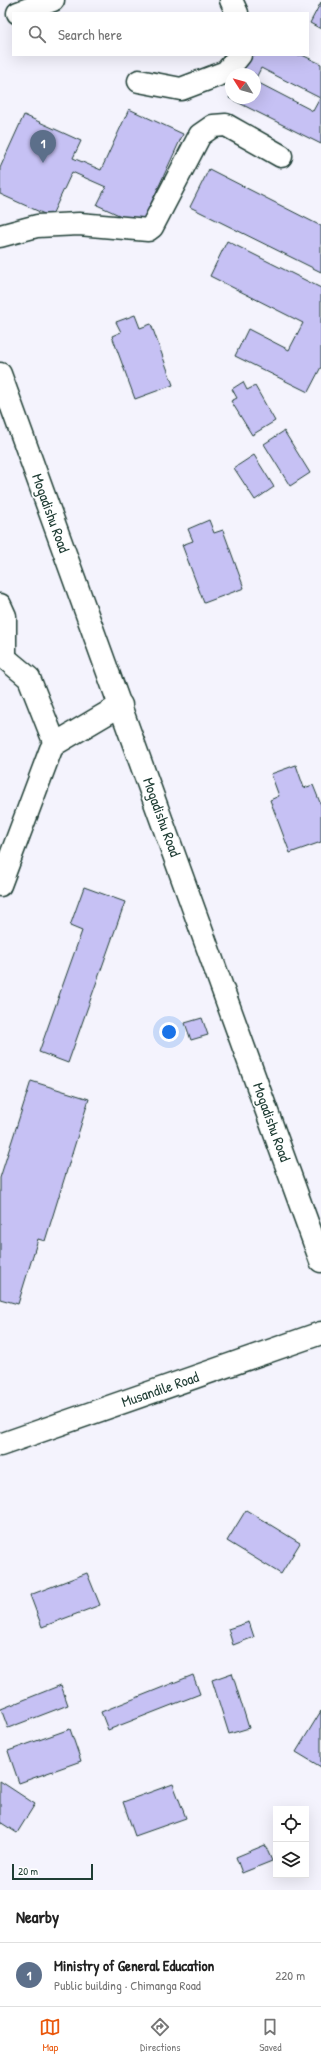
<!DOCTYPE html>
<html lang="en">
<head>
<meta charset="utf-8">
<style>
  :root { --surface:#fff; --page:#f2f2f2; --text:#222; --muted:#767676; --line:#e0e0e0; --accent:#ea580c }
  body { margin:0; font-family:"Patrick Hand",sans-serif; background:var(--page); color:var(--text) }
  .controls { position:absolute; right:12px; bottom:12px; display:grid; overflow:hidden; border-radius:0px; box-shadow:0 4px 16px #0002 }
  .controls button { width:36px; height:36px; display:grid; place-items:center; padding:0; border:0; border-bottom:1px solid var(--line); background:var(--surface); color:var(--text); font:20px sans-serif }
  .compass { position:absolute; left:225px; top:68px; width:36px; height:36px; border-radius:50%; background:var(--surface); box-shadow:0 4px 16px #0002; rotate:307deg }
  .scale { position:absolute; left:12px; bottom:10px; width:81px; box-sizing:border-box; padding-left:4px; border:2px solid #1f3d34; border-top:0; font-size:11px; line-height:14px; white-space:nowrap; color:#1f3d34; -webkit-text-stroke:3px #fff; paint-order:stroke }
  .you { position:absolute; left:169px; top:1032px; width:14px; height:14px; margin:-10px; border:3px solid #fff; border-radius:50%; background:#1a73e8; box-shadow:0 0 0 6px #1a73e833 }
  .badge { display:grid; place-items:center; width:26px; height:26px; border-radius:50%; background:var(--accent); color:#fff; font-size:13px; font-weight:700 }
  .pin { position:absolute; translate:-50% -33px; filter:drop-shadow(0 1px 2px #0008) }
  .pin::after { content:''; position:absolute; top:21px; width:14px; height:12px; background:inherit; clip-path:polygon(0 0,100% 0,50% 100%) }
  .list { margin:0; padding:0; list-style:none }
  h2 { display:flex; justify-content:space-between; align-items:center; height:52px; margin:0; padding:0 16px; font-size:17px }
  h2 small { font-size:13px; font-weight:400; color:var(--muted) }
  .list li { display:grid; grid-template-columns:26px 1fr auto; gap:12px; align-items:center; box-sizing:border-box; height:64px; padding:0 16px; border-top:1px solid var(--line) }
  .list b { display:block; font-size:15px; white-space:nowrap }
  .list p { margin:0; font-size:13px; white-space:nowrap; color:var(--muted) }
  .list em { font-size:13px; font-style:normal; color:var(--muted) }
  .icon { flex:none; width:22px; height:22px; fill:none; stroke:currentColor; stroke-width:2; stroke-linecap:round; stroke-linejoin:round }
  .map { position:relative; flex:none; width:321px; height:1890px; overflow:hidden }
  .search { position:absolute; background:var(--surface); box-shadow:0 4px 16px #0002; left:12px; right:12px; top:12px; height:44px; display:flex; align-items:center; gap:10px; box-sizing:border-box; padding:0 14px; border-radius:0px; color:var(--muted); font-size:15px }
  .sheet { height:116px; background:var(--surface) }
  nav { display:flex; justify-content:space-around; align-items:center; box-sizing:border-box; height:56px; border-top:1px solid var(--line); background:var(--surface); font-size:11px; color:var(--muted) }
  nav a { display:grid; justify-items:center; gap:2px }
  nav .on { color:var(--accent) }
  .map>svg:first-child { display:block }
</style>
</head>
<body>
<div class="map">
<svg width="321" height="1890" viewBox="0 0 321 1890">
  <rect width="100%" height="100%" fill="#f4f3fd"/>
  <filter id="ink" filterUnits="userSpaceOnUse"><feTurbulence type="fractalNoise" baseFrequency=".025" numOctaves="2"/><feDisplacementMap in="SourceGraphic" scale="8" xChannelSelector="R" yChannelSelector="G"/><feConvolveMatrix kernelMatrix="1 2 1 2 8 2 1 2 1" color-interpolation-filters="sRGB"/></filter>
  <g filter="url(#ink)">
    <g fill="#c6c1f4" stroke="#1f3d34">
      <path d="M 321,2 L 321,29 L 310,23 Z"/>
      <path d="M 251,55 L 302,55 L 321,64 L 321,144 L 229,98 L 231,94 L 231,98 L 255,98 L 255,81 L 313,111 L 320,98 L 261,68 L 255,80 L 255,74 L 241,74 Z"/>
      <path d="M 129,109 L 183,134 L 141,225 L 97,205 L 106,187 L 72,172 L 51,217 L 0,194 L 0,168 L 24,115 L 81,141 L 73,158 L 101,170 Z"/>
      <path d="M 209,169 L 321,226 L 321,272 L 190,207 Z"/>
      <path d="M 227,241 L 321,288 L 321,367 L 308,392 L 235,356 L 248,329 L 289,350 L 303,323 L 210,276 Z"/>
      <path d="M 135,315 L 140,328 L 151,324 L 173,385 L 135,399 L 112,336 L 121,332 L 116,322 Z"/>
      <path d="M 243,382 L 247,390 L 255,386 L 275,421 L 252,435 L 231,401 L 237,398 L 232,389 Z"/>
      <path d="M 284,431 L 310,473 L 290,486 L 264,444 Z"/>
      <path d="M 254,455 L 274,487 L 255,500 L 234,468 Z"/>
      <path d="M 209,520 L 214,533 L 223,530 L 244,588 L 204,603 L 182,545 L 193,541 L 188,529 Z"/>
      <path d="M 296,765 L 304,788 L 313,785 L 321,805 L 321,842 L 290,853 L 270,800 L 279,796 L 271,774 Z"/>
      <path d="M 84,887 L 125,902 L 68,1063 L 39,1052 L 82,931 L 70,926 Z"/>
      <path d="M 202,1018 L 208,1035 L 191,1040 L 185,1023 Z"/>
      <path d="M 31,1081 L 89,1099 L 45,1241 L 38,1239 L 18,1304 L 0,1299 L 0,1178 Z"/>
      <path d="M 246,1510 L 300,1543 L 281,1574 L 227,1541 Z"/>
      <path d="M 87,1573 L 100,1605 L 42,1627 L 30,1595 Z"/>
      <path d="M 249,1622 L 254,1637 L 233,1645 L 228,1629 Z"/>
      <path d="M 232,1673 L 249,1728 L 229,1734 L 212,1680 Z"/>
      <path d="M 193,1675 L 200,1694 L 108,1730 L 101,1712 Z"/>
      <path d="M 61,1685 L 68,1705 L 8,1728 L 1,1709 Z"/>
      <path d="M 321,1711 L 321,1767 L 296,1752 Z"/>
      <path d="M 70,1729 L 81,1761 L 19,1783 L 8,1751 Z"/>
      <path d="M 0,1781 L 35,1804 L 17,1833 L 0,1822 Z"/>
      <path d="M 173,1784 L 186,1818 L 135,1836 L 123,1802 Z"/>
      <path d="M 265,1845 L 272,1861 L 242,1873 L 236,1857 Z"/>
    </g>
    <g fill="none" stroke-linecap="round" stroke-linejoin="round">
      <defs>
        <g id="minor">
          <path d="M 231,0 L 237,13"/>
          <path d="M 139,81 L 181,89 L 226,72 L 240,55"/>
          <path d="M 0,236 L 37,226 L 79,224 L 148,230 L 152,227 L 200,135 L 213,126 L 226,125 L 281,156"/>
          <path d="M 0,374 L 321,1261"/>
          <path d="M 0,605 L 5,616 L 5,658"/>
          <path d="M 0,657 L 5,658 L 29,678 L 55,744"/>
          <path d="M 0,885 L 51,749 L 55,744 L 121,705"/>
          <path d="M 0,1445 L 321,1333"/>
        </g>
        <path id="major" d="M 18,13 L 53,0"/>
      </defs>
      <use href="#minor" stroke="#1f3d34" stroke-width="25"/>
      <use href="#major" stroke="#1f3d34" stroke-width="25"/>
      <use href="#minor" stroke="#fff" stroke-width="22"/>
      <use href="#major" stroke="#fff" stroke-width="22"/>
    </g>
  </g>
  <g text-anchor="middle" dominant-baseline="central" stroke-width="3.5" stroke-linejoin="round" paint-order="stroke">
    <g font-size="15" fill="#1f3d34" stroke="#fff">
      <text transform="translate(51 513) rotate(70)">Mogadishu Road</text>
      <text transform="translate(162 817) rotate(70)">Mogadishu Road</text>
      <text transform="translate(272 1122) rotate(70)">Mogadishu Road</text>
      <text transform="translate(160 1389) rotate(-19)">Musandile Road</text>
    </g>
  </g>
</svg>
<div class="controls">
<button><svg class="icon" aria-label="locate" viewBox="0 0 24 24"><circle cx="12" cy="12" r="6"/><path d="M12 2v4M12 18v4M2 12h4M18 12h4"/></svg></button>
<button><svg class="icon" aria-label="layers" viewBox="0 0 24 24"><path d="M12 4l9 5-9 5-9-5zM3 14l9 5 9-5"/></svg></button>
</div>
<svg class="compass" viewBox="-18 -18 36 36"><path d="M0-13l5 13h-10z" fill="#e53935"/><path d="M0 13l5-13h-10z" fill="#767676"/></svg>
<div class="scale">20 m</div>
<div class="you"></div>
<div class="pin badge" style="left:43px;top:163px;background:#5c6f8a">1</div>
<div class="search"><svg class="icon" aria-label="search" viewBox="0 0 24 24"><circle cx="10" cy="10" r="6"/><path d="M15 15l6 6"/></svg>Search here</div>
</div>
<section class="sheet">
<h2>Nearby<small></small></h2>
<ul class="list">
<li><span class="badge" style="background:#5c6f8a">1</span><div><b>Ministry of General Education</b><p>Public building · Chimanga Road</p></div><em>220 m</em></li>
</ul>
</section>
<nav>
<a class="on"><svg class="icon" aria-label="map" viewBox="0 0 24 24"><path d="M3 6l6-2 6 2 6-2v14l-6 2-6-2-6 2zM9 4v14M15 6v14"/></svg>Map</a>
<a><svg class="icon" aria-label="directions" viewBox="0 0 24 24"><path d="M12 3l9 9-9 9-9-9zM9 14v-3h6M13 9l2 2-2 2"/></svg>Directions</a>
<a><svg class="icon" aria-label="saved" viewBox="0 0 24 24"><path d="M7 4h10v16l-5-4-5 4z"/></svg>Saved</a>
</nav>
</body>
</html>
